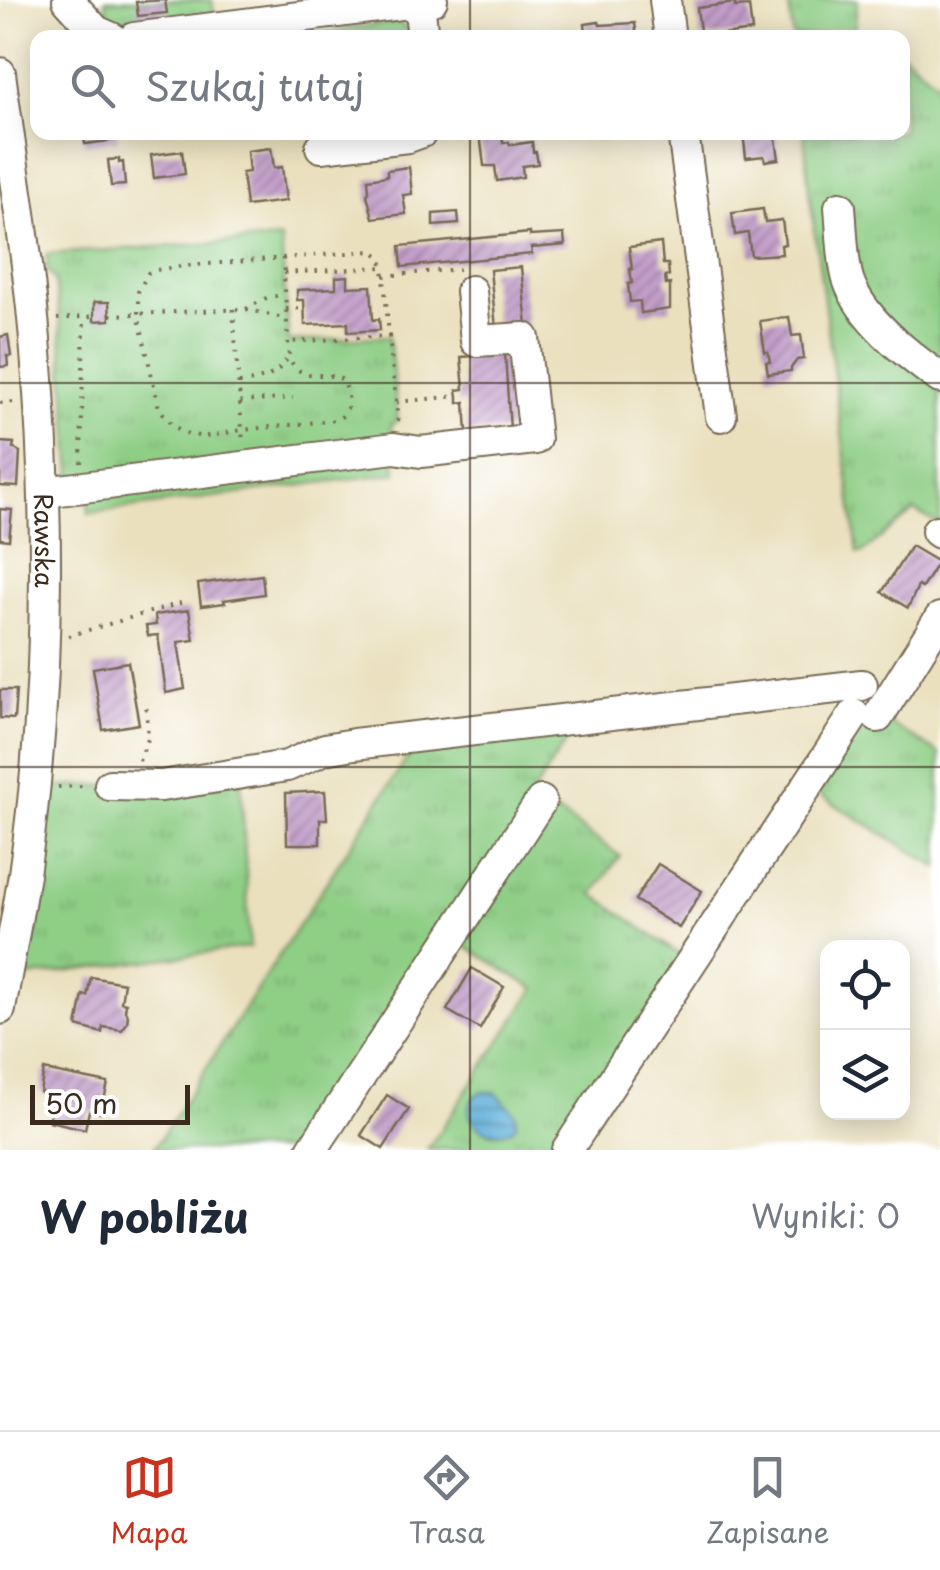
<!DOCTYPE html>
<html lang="pl">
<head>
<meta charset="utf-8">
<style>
  :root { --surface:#fff; --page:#f2f2f3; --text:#1f2937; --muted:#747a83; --line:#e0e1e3; --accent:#c8321e }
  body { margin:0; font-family:"Playpen Sans",sans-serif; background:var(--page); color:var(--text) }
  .controls { position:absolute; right:30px; bottom:30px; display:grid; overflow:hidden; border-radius:20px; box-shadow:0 5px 25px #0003 }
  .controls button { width:90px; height:90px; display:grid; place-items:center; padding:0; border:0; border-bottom:2px solid var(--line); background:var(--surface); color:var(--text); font:50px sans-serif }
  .scale { position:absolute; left:30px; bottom:25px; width:160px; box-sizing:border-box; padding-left:10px; border:5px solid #3b2a1e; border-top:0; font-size:28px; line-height:35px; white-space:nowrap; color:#3b2a1e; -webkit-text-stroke:8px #fff; paint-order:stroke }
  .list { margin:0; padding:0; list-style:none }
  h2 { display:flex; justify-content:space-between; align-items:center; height:130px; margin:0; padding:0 40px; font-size:42px }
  h2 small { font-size:32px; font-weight:400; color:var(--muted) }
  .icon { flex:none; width:55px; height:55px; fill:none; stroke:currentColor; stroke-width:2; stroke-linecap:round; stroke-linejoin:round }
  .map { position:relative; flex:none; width:940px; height:1150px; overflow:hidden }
  .search { position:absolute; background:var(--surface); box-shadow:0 5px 25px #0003; left:30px; right:30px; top:30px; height:110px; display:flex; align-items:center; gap:25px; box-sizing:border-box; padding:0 35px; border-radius:20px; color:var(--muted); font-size:38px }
  .sheet { height:280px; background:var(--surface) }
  nav { display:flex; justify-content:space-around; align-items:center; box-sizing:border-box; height:140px; border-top:2px solid var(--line); background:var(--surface); font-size:28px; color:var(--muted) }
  nav a { display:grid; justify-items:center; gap:5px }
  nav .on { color:var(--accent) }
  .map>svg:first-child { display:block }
</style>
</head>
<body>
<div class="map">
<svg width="940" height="1150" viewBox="0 0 940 1150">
  <defs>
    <pattern id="grass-tufts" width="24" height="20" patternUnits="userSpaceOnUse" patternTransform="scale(2.5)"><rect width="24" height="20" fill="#8ece85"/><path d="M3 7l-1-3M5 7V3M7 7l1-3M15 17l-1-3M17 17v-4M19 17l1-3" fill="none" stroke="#7bb172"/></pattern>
    <pattern id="water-rules" width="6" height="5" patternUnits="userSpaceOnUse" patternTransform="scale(2.5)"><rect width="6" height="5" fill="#5fb0da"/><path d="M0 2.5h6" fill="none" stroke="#508fb0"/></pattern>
    <pattern id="building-hatch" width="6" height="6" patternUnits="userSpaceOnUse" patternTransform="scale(2.5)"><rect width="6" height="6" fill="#c29ec9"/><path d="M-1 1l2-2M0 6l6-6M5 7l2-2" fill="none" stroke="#9f81a3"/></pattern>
  </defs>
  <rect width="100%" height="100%" fill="#fff"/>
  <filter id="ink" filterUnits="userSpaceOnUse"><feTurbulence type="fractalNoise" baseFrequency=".01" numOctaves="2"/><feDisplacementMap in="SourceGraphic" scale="20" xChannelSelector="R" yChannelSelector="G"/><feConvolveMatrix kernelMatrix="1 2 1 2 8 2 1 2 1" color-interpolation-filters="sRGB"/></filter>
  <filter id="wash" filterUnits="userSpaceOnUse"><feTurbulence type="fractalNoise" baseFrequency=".0048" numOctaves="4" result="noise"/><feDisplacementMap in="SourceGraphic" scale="40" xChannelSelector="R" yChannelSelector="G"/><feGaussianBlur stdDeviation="2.25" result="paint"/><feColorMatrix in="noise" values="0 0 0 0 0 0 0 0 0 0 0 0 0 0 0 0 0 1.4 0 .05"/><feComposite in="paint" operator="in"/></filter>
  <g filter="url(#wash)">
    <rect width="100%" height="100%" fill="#eae0be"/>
    <g fill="url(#grass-tufts)" stroke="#647c52" stroke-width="2.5">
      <path d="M 105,0 L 212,0 L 214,14 L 121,27 L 107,14 Z"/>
      <path d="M 788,0 L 858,0 L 853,37 L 793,37 Z"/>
      <path d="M 398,22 L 410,31 L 411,37 L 295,38 L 295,35 Z"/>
      <path d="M 903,53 L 940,85 L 940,525 L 914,511 L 863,552 L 858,553 L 809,189 L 804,133 L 902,132 Z"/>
      <path d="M 281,239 L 289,342 L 389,336 L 398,420 L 391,425 L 396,473 L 89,513 L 88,487 L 73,489 L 60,318 L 55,280 L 47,270 L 47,254 Z"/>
      <path d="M 867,710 L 940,754 L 939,868 L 813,791 Z"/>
      <path d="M 573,731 L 532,794 L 620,856 L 593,894 L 696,966 L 574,1150 L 427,1150 L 535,989 L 454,939 L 314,1150 L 153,1150 L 413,749 Z"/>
      <path d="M 240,765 L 250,947 L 27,977 L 40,894 L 50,787 L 110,785 Z"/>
    </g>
    <path fill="url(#water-rules)" stroke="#4d6d7c" stroke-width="2.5" d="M 481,1092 L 495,1092 L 516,1114 L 516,1125 C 493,1150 448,1112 481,1092 Z"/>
    <g id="blocks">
      <g fill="url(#building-hatch)">
        <path d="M 165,0 L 167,13 L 138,16 L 136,2 Z"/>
        <path d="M 735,3 L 735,7 L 749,6 L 752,31 L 701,38 L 697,8 Z"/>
        <path d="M 599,22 L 600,25 L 635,23 L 637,38 L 577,38 L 577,35 L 586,34 L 585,24 Z"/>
        <path d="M 515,29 L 515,32 L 532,30 L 533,38 L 470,38 L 470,35 Z"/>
        <path d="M 83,132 L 117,132 L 117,140 L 85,144 Z"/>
        <path d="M 502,132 L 503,143 L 509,142 L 510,145 L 532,142 L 533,152 L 536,152 L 538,164 L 522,166 L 523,177 L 497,181 L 495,166 L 484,166 L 480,134 Z"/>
        <path d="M 743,132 L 775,132 L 779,159 L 765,161 L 764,156 L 746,158 Z"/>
        <path d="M 271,148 L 274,168 L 282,167 L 286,201 L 246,206 L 242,173 L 249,172 L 247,151 Z"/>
        <path d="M 182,151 L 185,174 L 154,178 L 151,155 Z"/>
        <path d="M 119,159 L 119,163 L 123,162 L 125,185 L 111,186 L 108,160 Z"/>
        <path d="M 409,167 L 412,194 L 403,195 L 406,214 L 373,218 L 367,195 L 369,192 L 368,179 L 387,176 L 387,170 Z"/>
        <path d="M 763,209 L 765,222 L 782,220 L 785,244 L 781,245 L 782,254 L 751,256 L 748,233 L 735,235 L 732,213 Z"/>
        <path d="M 458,212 L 459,224 L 433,226 L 433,214 Z"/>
        <path d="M 530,233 L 530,236 L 564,234 L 565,245 L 531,248 L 532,254 L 402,267 L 400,246 Z"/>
        <path d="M 661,243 L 663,264 L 668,264 L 669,276 L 665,276 L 666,285 L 670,284 L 670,309 L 641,313 L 640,301 L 630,302 L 628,284 L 632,283 L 630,269 L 632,269 L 629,247 Z"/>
        <path d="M 521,267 L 527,325 L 496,328 L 490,270 Z"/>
        <path d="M 348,276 L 348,287 L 371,286 L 373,320 L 379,319 L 380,330 L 348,332 L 348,323 L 305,325 L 304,300 L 297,300 L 297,290 L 336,288 L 336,277 Z"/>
        <path d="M 94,302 L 109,302 L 110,320 L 94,321 Z"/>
        <path d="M 789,317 L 792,336 L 801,335 L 804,359 L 797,360 L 791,368 L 791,371 L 768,374 L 766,362 L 770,362 L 768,352 L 765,352 L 760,321 Z"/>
        <path d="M 8,335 L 11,356 L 7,356 L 8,366 L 0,367 L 0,337 Z"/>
        <path d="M 505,354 L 510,430 L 467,433 L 465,402 L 458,403 L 458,396 L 457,390 L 464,389 L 461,357 Z"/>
        <path d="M 0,442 L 14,443 L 13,448 L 20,452 L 18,487 L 0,486 Z"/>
        <path d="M 0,509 L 12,510 L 9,540 L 0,539 Z"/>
        <path d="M 911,546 L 938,562 L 922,588 L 918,586 L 908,608 L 882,592 Z"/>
        <path d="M 262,575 L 264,594 L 224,600 L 225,603 L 201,606 L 198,584 Z"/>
        <path d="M 189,610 L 194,640 L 178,642 L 185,689 L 166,693 L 158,635 L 148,636 L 146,626 L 156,625 L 155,615 Z"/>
        <path d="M 128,662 L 139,724 L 103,730 L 93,668 Z"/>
        <path d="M 0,690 L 16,690 L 14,719 L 0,718 Z"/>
        <path d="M 325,791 L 327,819 L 320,819 L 320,844 L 287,844 L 286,793 Z"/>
        <path d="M 658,864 L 702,891 L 679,928 L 635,900 Z"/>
        <path d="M 472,968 L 504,987 L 480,1029 L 447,1010 Z"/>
        <path d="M 91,977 L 124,983 L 121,1002 L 126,1003 L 125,1011 L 128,1015 L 127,1023 L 122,1030 L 103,1027 L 102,1033 L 77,1026 L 83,995 L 87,996 Z"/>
        <path d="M 44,1070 L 108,1083 L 101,1113 L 89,1111 L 85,1129 L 49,1121 L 54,1096 L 40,1092 Z"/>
        <path d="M 387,1095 L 409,1109 L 383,1149 L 361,1135 Z"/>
      </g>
    </g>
  </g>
  <g filter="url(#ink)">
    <use href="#blocks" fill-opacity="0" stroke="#786a56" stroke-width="2.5"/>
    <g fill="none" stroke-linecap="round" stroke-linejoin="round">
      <defs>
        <g id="minor">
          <path d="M 68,0 L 96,31 L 112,38"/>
          <path d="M 665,0 L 670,38"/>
          <path d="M 419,2 L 423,38"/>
          <path d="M 134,38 L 432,0"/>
          <path id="s1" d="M 0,73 C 12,166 29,259 36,352 C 50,525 49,702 24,874 C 17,919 8,964 0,1009"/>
          <path d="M 683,132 L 721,416"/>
          <path d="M 321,147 L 408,137 L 422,132"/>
          <path d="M 840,207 C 842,227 842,260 848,279 C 860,318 908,355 940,378"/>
          <path d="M 44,492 L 394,448 L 421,452 L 535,439 L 524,338 L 476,341 L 471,291"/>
          <path d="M 937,531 L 940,533"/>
          <path d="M 878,717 L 940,618"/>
          <path d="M 110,785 L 161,786 L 287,766 L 325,749 L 354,744 L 862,685"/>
          <path d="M 312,1150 L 541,801"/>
          <path d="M 567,1150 L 854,715"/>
        </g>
      </defs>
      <use href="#minor" stroke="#786a56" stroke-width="34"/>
      <g stroke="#786a56" stroke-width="4" stroke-dasharray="2.5 8" stroke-linecap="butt">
        <path d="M 283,258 L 289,356 C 298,384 322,369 343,380 C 350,395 352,411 337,420 L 242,430 L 203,437 L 185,433 L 172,425 L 159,408 L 138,314 L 138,292 L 148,273 L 156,270 L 183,266 L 372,251 L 380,256 L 383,267 L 389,336 L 288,342"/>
        <path d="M 284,273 L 383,267"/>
        <path d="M 384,276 L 459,269"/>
        <path d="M 233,309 L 243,443"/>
        <path d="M 246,309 L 268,297 L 284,295"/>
        <path d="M 286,309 L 304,308"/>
        <path d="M 110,315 L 246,309 L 287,319"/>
        <path d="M 57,319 L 94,316"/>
        <path d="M 389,336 L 398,420 L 393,423"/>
        <path d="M 239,383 C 261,381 277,376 289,356"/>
        <path d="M 240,402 L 293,398"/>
        <path d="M 396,402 L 458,396"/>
        <path d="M 0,403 L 15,402"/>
        <path d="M 81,463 L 84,316"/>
        <path d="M 68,636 L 181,603"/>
        <path d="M 139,761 L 148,739 L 146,703"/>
        <path d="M 58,787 L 84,786"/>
      </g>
      <use href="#minor" stroke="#fff" stroke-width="30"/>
    </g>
  </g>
  <path fill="none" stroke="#3b2a1e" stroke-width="2.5" stroke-opacity="0.55" d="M 470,0 L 470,38M 470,132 L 470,1150M 0,383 L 940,383M 0,767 L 940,767"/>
  <g text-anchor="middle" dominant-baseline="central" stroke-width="8" stroke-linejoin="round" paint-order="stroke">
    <g font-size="25" fill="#3b2a1e" stroke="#fff">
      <text stroke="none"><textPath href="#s1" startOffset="470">Rawska</textPath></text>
    </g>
  </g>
</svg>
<div class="controls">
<button><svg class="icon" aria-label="locate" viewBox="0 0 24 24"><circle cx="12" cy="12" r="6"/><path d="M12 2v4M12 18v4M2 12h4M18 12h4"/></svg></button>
<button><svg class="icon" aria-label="layers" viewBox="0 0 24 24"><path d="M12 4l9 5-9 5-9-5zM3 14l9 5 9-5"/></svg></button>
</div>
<div class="scale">50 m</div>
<div class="search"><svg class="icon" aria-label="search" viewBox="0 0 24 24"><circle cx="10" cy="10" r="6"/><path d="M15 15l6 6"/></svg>Szukaj tutaj</div>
</div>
<section class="sheet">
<h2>W pobliżu<small>Wyniki: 0</small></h2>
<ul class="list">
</ul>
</section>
<nav>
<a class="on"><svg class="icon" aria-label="map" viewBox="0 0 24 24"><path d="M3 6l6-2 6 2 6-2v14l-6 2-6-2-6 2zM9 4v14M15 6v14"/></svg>Mapa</a>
<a><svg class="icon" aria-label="directions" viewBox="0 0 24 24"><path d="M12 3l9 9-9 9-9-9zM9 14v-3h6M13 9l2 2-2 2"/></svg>Trasa</a>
<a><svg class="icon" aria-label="saved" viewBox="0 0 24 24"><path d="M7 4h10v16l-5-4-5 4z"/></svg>Zapisane</a>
</nav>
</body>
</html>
